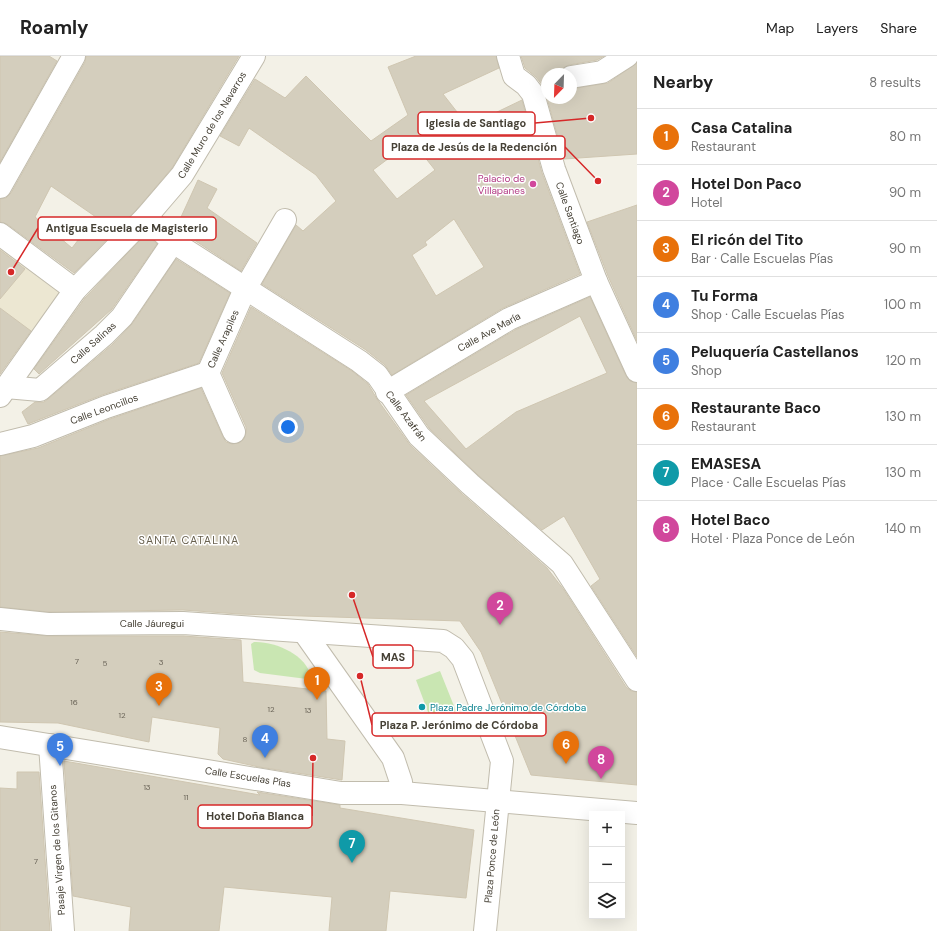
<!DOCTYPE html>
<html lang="en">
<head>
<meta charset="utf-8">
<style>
  :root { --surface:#fff; --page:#f2f2f2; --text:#222; --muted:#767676; --line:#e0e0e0; --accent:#1a73e8 }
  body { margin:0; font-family:"DM Sans",sans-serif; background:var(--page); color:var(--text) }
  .controls { position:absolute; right:12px; bottom:12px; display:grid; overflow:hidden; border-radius:0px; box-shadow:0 4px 16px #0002 }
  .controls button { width:36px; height:36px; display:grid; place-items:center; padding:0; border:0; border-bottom:1px solid var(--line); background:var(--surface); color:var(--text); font:20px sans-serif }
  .compass { position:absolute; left:541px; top:12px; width:36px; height:36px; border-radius:50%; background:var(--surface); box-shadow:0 4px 16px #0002; rotate:203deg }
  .you { position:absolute; left:288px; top:371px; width:14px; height:14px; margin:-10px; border:3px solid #fff; border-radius:50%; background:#1a73e8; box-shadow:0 0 0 6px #1a73e833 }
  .badge { display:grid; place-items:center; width:26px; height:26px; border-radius:50%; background:var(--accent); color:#fff; font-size:13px; font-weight:700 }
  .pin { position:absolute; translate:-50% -33px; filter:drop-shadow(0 1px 2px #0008) }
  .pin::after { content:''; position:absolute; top:21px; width:14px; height:12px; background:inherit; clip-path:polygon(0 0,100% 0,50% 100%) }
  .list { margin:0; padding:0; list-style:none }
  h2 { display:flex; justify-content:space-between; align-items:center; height:52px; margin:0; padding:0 16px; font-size:17px }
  h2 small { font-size:13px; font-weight:400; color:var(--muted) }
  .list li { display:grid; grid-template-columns:26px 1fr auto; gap:12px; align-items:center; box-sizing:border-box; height:56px; padding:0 16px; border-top:1px solid var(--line) }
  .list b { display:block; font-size:15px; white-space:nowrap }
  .list p { margin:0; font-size:13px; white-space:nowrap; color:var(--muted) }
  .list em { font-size:13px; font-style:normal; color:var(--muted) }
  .icon { flex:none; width:22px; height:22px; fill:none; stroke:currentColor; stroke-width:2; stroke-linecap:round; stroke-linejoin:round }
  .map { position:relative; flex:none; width:637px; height:875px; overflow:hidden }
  header { display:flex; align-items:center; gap:24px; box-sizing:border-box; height:56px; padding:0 20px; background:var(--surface); border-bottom:1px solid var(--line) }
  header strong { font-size:19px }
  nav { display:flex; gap:22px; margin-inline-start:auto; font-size:14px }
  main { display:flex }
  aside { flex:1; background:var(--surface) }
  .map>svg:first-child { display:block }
</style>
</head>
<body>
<header>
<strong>Roamly</strong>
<nav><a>Map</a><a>Layers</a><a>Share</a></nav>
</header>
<main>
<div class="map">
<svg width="637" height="875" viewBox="0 0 637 875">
  <rect width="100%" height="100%" fill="#f3f1e7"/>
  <path fill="#ece7d2" d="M 0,189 L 62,235 L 32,276 L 0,252 Z"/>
  <g fill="#c9e6b2">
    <path d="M 254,586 C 275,585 307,599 311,621 L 307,623 L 260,617 L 254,614 L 251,588 Z"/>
    <path d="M 440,615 L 456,655 L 431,664 L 416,624 Z"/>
  </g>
  <g fill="#d4cebd" stroke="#cfc6b1" fill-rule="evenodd">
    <path d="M 0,0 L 49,0 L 57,5 L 0,106 Z"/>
    <path d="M 86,0 L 239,0 L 172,112 L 137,153 L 74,217 L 7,168 L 0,166 L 0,143 L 6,142 L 11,137 L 85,6 ZM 51,130 L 96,161 L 72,192 L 35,161 Z"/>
    <path d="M 416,0 L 496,0 L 499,12 L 443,38 L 468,70 L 522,44 L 542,117 L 580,218 L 503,252 L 392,319 L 385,309 L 366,294 L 262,228 L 296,169 L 303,175 L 336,145 L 316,119 L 249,72 L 239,90 L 220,80 L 255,23 L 285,42 L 306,20 L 371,85 L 408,59 L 388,11 ZM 412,85 L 435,114 L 397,143 L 373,114 ZM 454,163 L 484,211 L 436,240 L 412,199 L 427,189 L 425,186 Z"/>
    <path d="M 521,0 L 604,0 L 597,4 L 569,9 L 563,12 L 559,18 L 547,18 L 547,42 L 543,30 L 536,21 L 525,12 Z"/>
    <path d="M 637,7 L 637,98 L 564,103 L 547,42 L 571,42 L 571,33 L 608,27 Z"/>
    <path d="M 198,124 L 217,133 L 207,152 L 257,187 L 241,215 L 176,172 Z"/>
    <path d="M 637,149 L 637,285 L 608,220 L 587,166 Z"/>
    <path d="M 146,178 L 157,188 L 112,253 L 39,318 L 34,313 L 85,242 Z"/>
    <path d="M 0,194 L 25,213 L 0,243 Z"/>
    <path d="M 176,203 L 230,237 L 199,307 L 102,339 L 28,368 L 22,356 L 35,346 L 44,346 L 48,343 L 113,288 L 132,268 Z"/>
    <path d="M 590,241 L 626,320 L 630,325 L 637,327 L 637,601 L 591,530 L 600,523 L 564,460 L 542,474 L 478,419 L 429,372 L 406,339 L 515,274 ZM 580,260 L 607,317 L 516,356 L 466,393 L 424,345 Z"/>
    <path d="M 251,251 L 352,315 L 368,328 L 377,343 L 410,389 L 461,437 L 547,512 L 564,534 L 626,631 L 631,635 L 637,636 L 637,729 L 531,719 L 481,596 L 460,565 L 239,558 L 183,554 L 49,556 L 0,551 L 0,400 L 38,392 L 110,363 L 201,332 L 223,381 L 226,386 L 232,388 L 239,387 L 244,383 L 246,377 L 246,371 L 222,317 Z"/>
    <path d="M 0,252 L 31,275 L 0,318 Z"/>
    <path d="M 0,576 L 48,580 L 183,580 L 241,584 L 243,626 L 326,635 L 327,683 L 345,685 L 342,724 L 259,711 L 223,703 L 218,698 L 220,672 L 152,661 L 149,686 L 58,667 L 0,666 Z"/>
    <path d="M 64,705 L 260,739 L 257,736 L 340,749 L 340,752 L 474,774 L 466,842 L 390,835 L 386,875 L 329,875 L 332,841 L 224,831 L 219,875 L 129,875 L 131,851 L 73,840 Z"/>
    <path d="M 17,716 L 39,716 L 50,875 L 0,875 L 0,732 L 17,733 Z"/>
  </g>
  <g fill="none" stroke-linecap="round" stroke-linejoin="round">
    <defs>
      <g id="minor">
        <path d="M 508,0 L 514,20 L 526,29 L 533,38 L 554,113 L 596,225 L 637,315"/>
        <path d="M 571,21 L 602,16 L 627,0"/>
        <path d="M 0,131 L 74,0"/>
        <path d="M 146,161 L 173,186 L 359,305 L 377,319 L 419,380 L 470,428 L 562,508 L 637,624"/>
        <path d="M 0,178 L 75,234"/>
        <path d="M 6,331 L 40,334 L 104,279 L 122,261 L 173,186"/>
        <path d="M 387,336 L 509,263 L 596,225"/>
        <path d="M 0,340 L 75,234 L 146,161 L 182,119 L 254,0"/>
        <path d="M 234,376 L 208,317 L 245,233 L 285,164"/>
        <path d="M 0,388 L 33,380 L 106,351 L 208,317"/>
        <path d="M 0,563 L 48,568 L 183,567 L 443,585 L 454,592 L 463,603 L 502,705 L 485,875"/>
        <path d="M 304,576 L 393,702 L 401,726 L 402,737"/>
        <path d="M 0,681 L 341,737 L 402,737 L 637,757"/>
        <path d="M 50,689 L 63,875"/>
      </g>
    </defs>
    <use href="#minor" stroke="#c1bcad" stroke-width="24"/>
    <use href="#minor" stroke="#fff" stroke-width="22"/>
  </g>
  <circle fill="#d1479c" stroke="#fff" stroke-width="1.5" cx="533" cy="128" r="4"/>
  <circle fill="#0f9aa8" stroke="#fff" stroke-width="1.5" cx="422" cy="651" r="4"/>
  <g text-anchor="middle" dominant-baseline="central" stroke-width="3" stroke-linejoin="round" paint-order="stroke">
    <g font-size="8" fill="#6a6458">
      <text x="77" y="605">7</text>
      <text x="161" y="606">3</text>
      <text x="105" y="607">5</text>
      <text x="74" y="646">16</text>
      <text x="271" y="653">12</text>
      <text x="308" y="654">13</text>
      <text x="122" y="659">12</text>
      <text x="245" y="683">8</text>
      <text x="147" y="731">13</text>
      <text x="186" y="741">11</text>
      <text x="36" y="805">7</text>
    </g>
    <g font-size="10" fill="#464136" stroke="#fff">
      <text transform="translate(212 69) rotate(-59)">Calle Muro de los Navarros</text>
      <text transform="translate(570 157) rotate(70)">Calle Santiago</text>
      <text transform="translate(489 276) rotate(-29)">Calle Ave María</text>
      <text transform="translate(223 283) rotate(-66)">Calle Arapiles</text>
      <text transform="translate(93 287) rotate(-42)">Calle Salinas</text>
      <text transform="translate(104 353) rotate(-20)">Calle Leoncillos</text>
      <text transform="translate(406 360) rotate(53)">Calle Azafrán</text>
      <text x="152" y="567">Calle Jáuregui</text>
      <text transform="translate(248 721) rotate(9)">Calle Escuelas Pías</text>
      <text transform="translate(57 794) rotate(-94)">Pasaje Virgen de los Gitanos</text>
      <text transform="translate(492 800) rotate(-85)">Plaza Ponce de León</text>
    </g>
    <g font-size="10" fill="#b23c85" stroke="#fff" text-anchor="end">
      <text x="525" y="122">Palacio de<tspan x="525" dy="12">Villapanes</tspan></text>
    </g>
    <g font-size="10" fill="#0d838f" stroke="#fff" text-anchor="start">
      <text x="430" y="651">Plaza Padre Jerónimo de Córdoba</text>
    </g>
    <g font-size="11" letter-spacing="1" fill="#68604e" stroke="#fff">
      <text x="189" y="484">SANTA CATALINA</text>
    </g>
  </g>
  <path fill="none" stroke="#d62828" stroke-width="1.5" d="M591 62L535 67M598 125L565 91M11 216L38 172M352 539L373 601M360 620L372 669M313 702L312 760"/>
  <g fill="#d62828" stroke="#fff" stroke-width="1.5">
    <circle cx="591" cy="62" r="4"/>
    <circle cx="598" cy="125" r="4"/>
    <circle cx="11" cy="216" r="4"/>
    <circle cx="352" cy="539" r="4"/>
    <circle cx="360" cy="620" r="4"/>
    <circle cx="313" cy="702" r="4"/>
  </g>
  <g fill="#fff" stroke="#d62828" stroke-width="1.5">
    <rect x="418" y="56" width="117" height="23" rx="4"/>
    <rect x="383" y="80" width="182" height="23" rx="4"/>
    <rect x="38" y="161" width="178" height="23" rx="4"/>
    <rect x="373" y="589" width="40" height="23" rx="4"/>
    <rect x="372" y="657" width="174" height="23" rx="4"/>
    <rect x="198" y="749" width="114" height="23" rx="4"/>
  </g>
  <g font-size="11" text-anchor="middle" font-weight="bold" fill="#464136">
    <text x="476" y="71">Iglesia de Santiago</text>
    <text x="474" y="95">Plaza de Jesús de la Redención</text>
    <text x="127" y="176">Antigua Escuela de Magisterio</text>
    <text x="393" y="605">MAS</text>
    <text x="459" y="673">Plaza P. Jerónimo de Córdoba</text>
    <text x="255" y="764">Hotel Doña Blanca</text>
  </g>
</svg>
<div class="controls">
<button>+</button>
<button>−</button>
<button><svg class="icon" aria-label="layers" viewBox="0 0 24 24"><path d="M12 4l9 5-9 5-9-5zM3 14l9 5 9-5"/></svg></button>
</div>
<svg class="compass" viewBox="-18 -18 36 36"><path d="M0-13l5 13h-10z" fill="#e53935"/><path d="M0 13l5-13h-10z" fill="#767676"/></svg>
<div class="you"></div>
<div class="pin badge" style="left:317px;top:644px;background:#e8710a">1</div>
<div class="pin badge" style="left:500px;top:569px;background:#d1479c">2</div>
<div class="pin badge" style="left:159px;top:650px;background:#e8710a">3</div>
<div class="pin badge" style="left:265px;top:702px;background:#3f7fe0">4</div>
<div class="pin badge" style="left:60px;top:710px;background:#3f7fe0">5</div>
<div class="pin badge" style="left:566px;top:708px;background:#e8710a">6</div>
<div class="pin badge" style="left:352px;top:807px;background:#0f9aa8">7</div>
<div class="pin badge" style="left:601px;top:723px;background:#d1479c">8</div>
</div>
<aside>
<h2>Nearby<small>8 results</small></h2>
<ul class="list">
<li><span class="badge" style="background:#e8710a">1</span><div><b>Casa Catalina</b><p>Restaurant</p></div><em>80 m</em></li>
<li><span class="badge" style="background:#d1479c">2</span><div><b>Hotel Don Paco</b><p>Hotel</p></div><em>90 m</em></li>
<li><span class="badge" style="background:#e8710a">3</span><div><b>El ricón del Tito</b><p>Bar · Calle Escuelas Pías</p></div><em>90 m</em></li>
<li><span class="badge" style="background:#3f7fe0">4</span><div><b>Tu Forma</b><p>Shop · Calle Escuelas Pías</p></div><em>100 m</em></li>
<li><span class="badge" style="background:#3f7fe0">5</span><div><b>Peluquería Castellanos</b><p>Shop</p></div><em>120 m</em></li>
<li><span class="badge" style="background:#e8710a">6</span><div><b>Restaurante Baco</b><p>Restaurant</p></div><em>130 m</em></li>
<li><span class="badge" style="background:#0f9aa8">7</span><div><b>EMASESA</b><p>Place · Calle Escuelas Pías</p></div><em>130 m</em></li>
<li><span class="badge" style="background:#d1479c">8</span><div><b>Hotel Baco</b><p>Hotel · Plaza Ponce de León</p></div><em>140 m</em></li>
</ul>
</aside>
</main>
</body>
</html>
